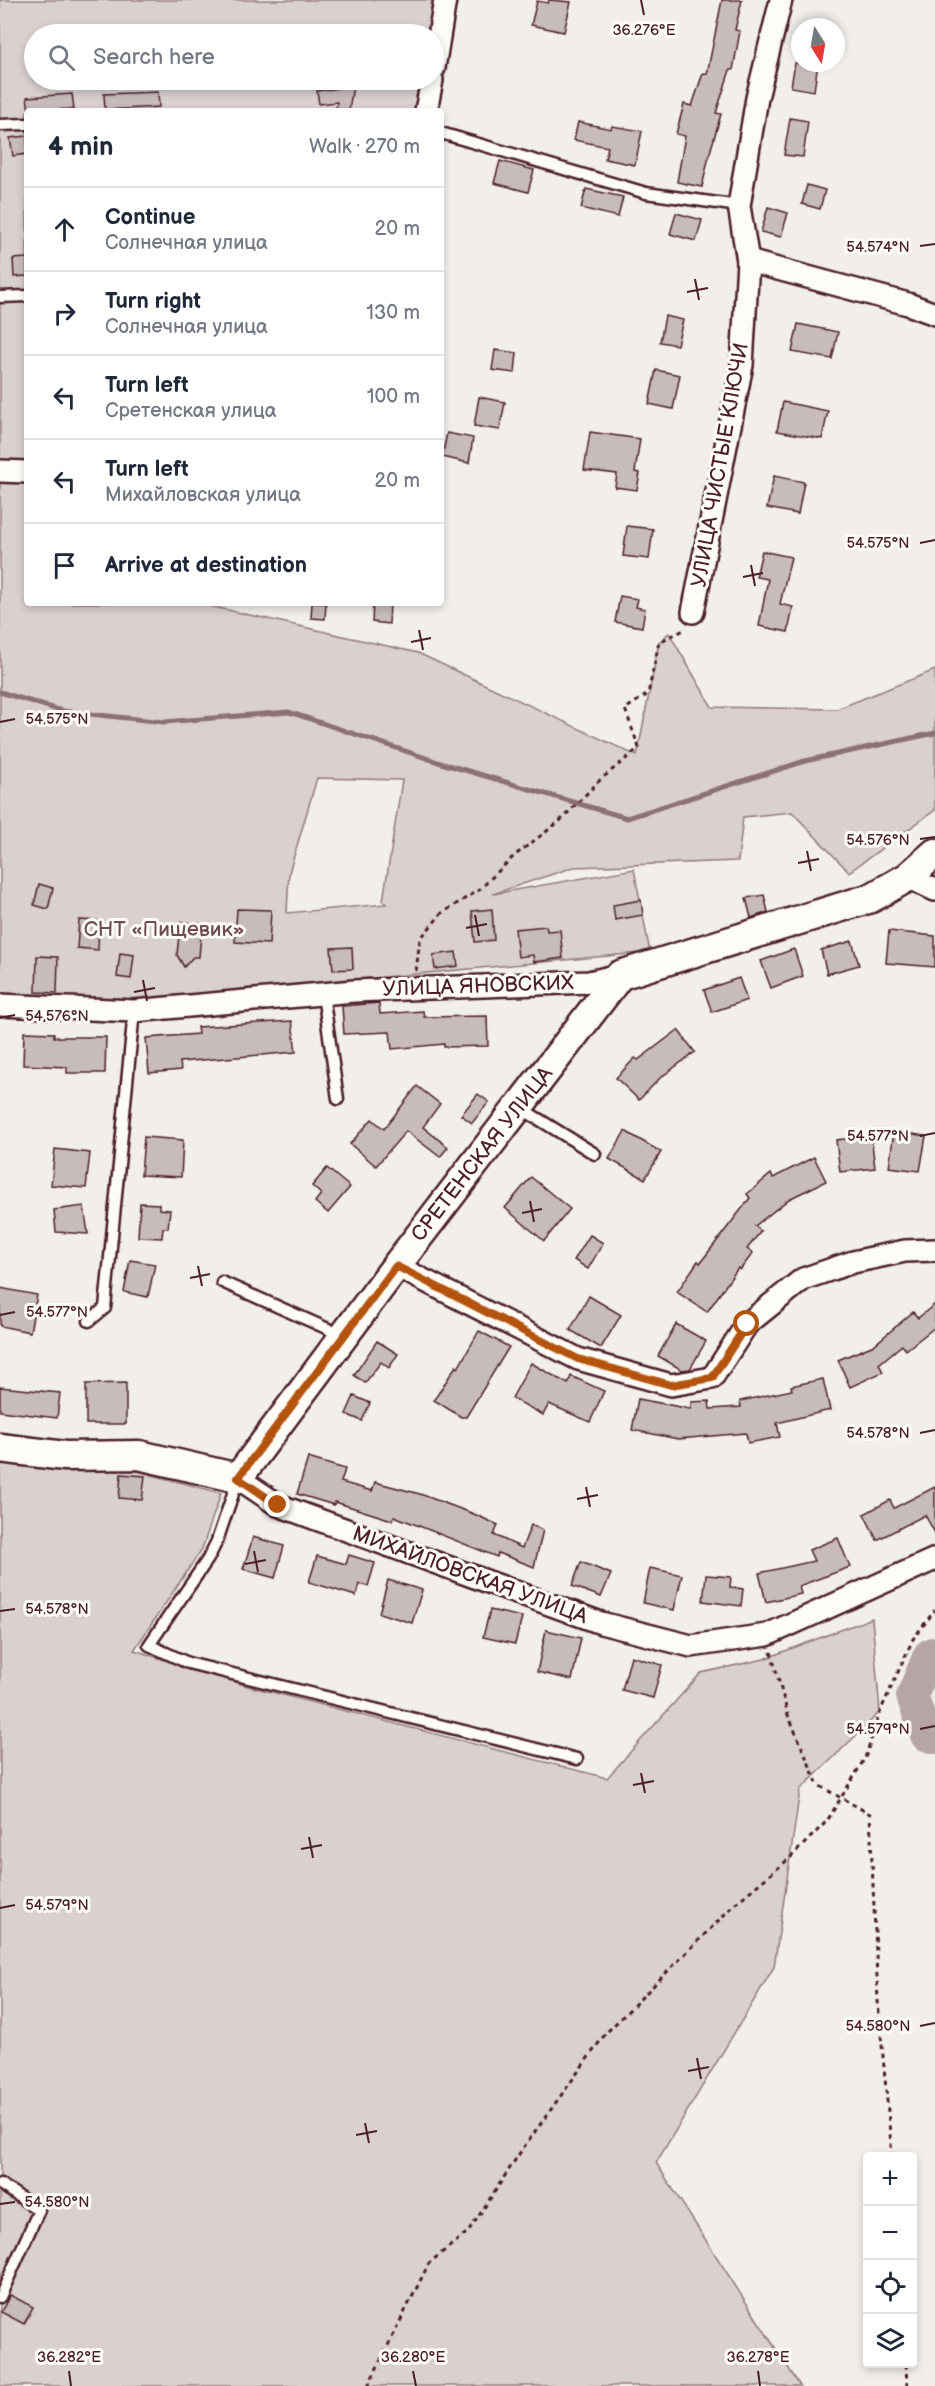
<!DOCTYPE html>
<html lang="en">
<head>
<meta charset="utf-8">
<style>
  :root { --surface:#fff; --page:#f2f2f3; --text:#1f2937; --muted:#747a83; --line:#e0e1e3 }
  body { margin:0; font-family:"Balsamiq Sans",sans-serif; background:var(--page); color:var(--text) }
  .controls { position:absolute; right:18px; bottom:18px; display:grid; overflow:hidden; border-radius:6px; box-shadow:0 3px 9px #0003 }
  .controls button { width:54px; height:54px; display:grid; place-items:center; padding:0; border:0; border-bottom:2px solid var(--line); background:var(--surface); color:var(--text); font:30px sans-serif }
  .compass { position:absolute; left:791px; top:18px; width:54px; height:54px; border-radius:50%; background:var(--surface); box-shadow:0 3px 9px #0003; rotate:169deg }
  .stop { position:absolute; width:18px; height:18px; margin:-14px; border:4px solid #b45309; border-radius:50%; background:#fff }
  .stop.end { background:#b45309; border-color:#fff; box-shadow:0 2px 6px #0008 }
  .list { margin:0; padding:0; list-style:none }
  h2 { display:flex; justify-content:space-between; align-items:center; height:78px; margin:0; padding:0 24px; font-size:26px }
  h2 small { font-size:20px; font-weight:400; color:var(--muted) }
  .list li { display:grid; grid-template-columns:39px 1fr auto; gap:18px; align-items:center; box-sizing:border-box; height:84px; padding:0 24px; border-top:2px solid var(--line) }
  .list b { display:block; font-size:22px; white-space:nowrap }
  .list p { margin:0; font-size:20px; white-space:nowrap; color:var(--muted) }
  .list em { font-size:20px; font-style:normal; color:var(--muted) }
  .icon { flex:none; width:33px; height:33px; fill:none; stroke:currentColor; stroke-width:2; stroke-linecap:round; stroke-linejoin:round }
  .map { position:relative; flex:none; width:935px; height:2386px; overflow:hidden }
  .search { position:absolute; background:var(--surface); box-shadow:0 3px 9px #0003; left:24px; top:24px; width:420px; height:66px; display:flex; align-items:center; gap:15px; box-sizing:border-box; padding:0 21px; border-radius:33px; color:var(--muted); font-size:22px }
  .panel { position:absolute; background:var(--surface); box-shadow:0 3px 9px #0003; left:24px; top:108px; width:420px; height:498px; border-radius:6px }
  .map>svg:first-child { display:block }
</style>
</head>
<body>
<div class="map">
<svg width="935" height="2386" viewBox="0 0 935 2386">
  <rect width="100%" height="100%" fill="#f2efeb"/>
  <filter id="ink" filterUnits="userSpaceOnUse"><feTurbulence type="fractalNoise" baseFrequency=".0167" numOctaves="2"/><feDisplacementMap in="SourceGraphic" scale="12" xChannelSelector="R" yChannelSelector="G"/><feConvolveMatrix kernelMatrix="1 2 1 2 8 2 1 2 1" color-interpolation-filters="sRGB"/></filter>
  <g filter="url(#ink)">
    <g fill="#d9d0cf" stroke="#92787d" stroke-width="1.5" fill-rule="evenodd">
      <path d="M 0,0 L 432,0 L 427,34 L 34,34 L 34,80 L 419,80 L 414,111 L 27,111 L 27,603 L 197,603 L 418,653 L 637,756 L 659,642 L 669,633 L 712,707 L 837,709 L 935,670 L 935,810 L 849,872 L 792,812 L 743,817 L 738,861 L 574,867 L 493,894 L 634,869 L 650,952 L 118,1002 L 0,995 ZM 317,778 L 402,780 L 383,901 L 386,904 L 287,913 L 289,873 Z"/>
      <path d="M 0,1456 L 133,1470 L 221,1493 L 202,1549 L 134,1650 L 244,1685 L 607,1778 L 701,1673 L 764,1659 L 872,1618 L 880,1712 L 800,1790 L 774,1967 L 656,2163 L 800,2386 L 0,2386 Z"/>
    </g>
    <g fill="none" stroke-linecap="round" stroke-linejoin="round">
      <path stroke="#8b6f75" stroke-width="5" d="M 0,692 L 62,711 L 164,722 L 289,712 L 441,763 L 627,818 L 805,761 L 935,733"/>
      <path stroke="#b7a5a6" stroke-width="32" d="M 935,1652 L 929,1655 L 912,1696 L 926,1735 L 935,1738"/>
    </g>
    <g fill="#c8bbbb" stroke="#4a1f2b" stroke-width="1.5">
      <path d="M 549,0 L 571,2 L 564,32 L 531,25 L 537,1 L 548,3 Z"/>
      <path d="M 722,0 L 742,0 L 735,30 L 740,31 L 733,70 L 730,70 L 716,113 L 721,114 L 709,156 L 702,187 L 677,182 L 685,136 L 676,134 L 684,104 L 692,106 L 703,73 L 707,74 Z"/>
      <path d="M 795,63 L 818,63 L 814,91 L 791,87 Z"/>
      <path d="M 340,83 L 353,85 L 349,111 L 336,111 L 337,102 L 319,104 L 317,91 L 339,88 Z"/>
      <path d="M 158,92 L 159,107 L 105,110 L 104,94 Z"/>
      <path d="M 72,94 L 74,109 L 29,111 L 27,97 Z"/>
      <path d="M 790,118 L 808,121 L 803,157 L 784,155 Z"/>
      <path d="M 578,122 L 611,129 L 612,126 L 642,131 L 635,165 L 605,159 L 608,147 L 574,140 Z"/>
      <path d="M 27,136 L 27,154 L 13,156 L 10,138 Z"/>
      <path d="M 500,161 L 534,170 L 528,192 L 494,183 Z"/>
      <path d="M 807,185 L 825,190 L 820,209 L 802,204 Z"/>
      <path d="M 586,189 L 623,197 L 618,217 L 581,208 Z"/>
      <path d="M 768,207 L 788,213 L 781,237 L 761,232 Z"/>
      <path d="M 676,213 L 702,220 L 696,241 L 670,234 Z"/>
      <path d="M 27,258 L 27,276 L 14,277 L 13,259 Z"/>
      <path d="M 665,316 L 683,320 L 677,345 L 660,342 Z"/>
      <path d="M 798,324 L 838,332 L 832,359 L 792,352 Z"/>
      <path d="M 495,350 L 517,353 L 515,373 L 492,370 Z"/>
      <path d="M 656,370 L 680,375 L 673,409 L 649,404 Z"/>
      <path d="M 479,397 L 505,402 L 500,430 L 474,426 Z"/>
      <path d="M 783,402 L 828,411 L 822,439 L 777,431 Z"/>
      <path d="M 590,432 L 640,439 L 635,472 L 640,473 L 637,490 L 615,487 L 617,474 L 584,470 Z"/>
      <path d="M 447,433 L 473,438 L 469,463 L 442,457 Z"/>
      <path d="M 774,476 L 804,482 L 798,514 L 767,508 Z"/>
      <path d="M 627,526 L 653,529 L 649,559 L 623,556 Z"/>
      <path d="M 762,551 L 791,557 L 780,604 L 793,607 L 788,632 L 759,626 L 768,579 L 756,577 Z"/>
      <path d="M 620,596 L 638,599 L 636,607 L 645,609 L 642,627 L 615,622 Z"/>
      <path d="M 312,603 L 326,603 L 325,619 L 311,618 Z"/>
      <path d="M 373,603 L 390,603 L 389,624 L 372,622 Z"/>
      <path d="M 39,884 L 53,888 L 48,909 L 34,905 Z"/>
      <path d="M 764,895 L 768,912 L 751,918 L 746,898 Z"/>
      <path d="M 641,900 L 643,915 L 615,920 L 613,905 Z"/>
      <path d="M 237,909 L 271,910 L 269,944 L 235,942 Z"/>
      <path d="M 492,909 L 494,940 L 475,942 L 472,911 Z"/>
      <path d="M 79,920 L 99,921 L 98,950 L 77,948 Z"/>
      <path d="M 181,922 L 202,924 L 199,957 L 193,957 L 184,967 L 177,955 L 179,935 L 170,929 L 180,925 Z"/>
      <path d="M 546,926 L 547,931 L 560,930 L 563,958 L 534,962 L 533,955 L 518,957 L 515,929 Z"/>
      <path d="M 889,931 L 935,936 L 935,967 L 886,963 Z"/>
      <path d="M 852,941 L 859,965 L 827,974 L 821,950 Z"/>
      <path d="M 352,947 L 353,969 L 333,970 L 331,948 Z"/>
      <path d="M 794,949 L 803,976 L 771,988 L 761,961 Z"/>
      <path d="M 456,952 L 458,966 L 435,969 L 433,955 Z"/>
      <path d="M 120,953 L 134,955 L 131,979 L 117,977 Z"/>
      <path d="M 37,956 L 58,957 L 57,993 L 36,992 Z"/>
      <path d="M 739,978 L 747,1000 L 712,1012 L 704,990 Z"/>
      <path d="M 379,1003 L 380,1014 L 423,1011 L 424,1017 L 487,1016 L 488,1046 L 444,1047 L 444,1044 L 392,1049 L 390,1032 L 344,1034 L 342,1006 Z"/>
      <path d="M 292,1021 L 296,1052 L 180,1062 L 181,1070 L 149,1073 L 146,1038 L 198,1034 L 197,1027 Z"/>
      <path d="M 678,1030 L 695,1052 L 660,1078 L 639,1100 L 616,1078 L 635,1058 L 638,1060 Z"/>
      <path d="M 24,1032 L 54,1033 L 54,1037 L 106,1037 L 105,1073 L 67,1073 L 67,1067 L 23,1065 Z"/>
      <path d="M 417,1086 L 440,1104 L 423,1127 L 448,1147 L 440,1157 L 406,1131 L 376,1166 L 350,1144 L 372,1119 L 384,1129 Z"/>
      <path d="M 478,1094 L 489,1102 L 472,1123 L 461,1115 Z"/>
      <path d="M 625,1131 L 661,1152 L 645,1179 L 609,1159 Z"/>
      <path d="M 894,1131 L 926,1136 L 920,1171 L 889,1167 Z"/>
      <path d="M 871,1136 L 875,1168 L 840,1172 L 836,1140 Z"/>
      <path d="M 144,1137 L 183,1140 L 181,1177 L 141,1175 Z"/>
      <path d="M 55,1149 L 90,1153 L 86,1188 L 51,1185 Z"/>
      <path d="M 814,1157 L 826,1181 L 789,1199 L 755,1226 L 761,1231 L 747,1249 L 753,1253 L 740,1270 L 738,1268 L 707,1312 L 677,1292 L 698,1261 L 700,1263 L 750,1198 L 747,1194 L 771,1174 L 773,1178 Z"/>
      <path d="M 327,1168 L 350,1187 L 328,1213 L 315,1202 L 321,1194 L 312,1186 Z"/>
      <path d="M 531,1177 L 570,1209 L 544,1241 L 505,1208 Z"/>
      <path d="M 140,1203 L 159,1204 L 159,1209 L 170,1210 L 168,1228 L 163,1228 L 162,1238 L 138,1237 Z"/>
      <path d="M 84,1206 L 88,1234 L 56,1232 L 54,1210 Z"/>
      <path d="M 590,1235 L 603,1243 L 588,1269 L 574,1260 Z"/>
      <path d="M 130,1260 L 155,1264 L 148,1297 L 124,1292 Z"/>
      <path d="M 0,1288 L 37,1295 L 30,1332 L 0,1326 Z"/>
      <path d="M 589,1296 L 621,1315 L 601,1348 L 570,1330 Z"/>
      <path d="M 935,1304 L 935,1327 L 906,1350 L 902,1345 L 879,1364 L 883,1372 L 850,1387 L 838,1360 L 874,1345 L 913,1312 L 918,1318 Z"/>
      <path d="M 676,1324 L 706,1341 L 690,1369 L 682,1370 L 658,1356 Z"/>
      <path d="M 479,1331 L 509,1347 L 466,1417 L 461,1417 L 434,1400 L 456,1366 L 458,1368 Z"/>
      <path d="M 377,1341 L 398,1354 L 389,1368 L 381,1362 L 365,1383 L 354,1375 Z"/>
      <path d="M 531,1363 L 568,1384 L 571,1376 L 604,1391 L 590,1422 L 549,1404 L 543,1415 L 512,1398 Z"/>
      <path d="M 823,1379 L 830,1410 L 777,1423 L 780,1437 L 748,1443 L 746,1433 L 678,1439 L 632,1430 L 638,1399 L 691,1409 L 691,1402 L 709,1401 L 710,1409 L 741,1407 L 740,1401 L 792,1390 L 791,1386 Z"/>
      <path d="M 126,1383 L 126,1424 L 86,1424 L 86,1384 Z"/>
      <path d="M 0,1387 L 60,1393 L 57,1418 L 0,1411 Z"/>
      <path d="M 354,1396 L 370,1403 L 362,1421 L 346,1414 Z"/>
      <path d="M 308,1458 L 345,1469 L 341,1482 L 372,1491 L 375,1482 L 420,1494 L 474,1514 L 498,1525 L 494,1535 L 522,1548 L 531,1525 L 543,1530 L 534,1567 L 498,1553 L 497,1557 L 394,1516 L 392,1520 L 335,1502 L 334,1505 L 297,1494 Z"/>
      <path d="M 121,1474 L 145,1476 L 142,1500 L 119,1498 Z"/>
      <path d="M 935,1487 L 935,1533 L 925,1515 L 877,1540 L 864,1514 L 890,1500 L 894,1508 Z"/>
      <path d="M 253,1537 L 284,1546 L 275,1578 L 243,1569 Z"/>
      <path d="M 838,1538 L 850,1567 L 799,1586 L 801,1594 L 766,1602 L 759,1573 L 814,1561 L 809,1550 Z"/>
      <path d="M 349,1555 L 375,1563 L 368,1586 L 359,1584 L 356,1596 L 309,1582 L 317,1556 L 346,1564 Z"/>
      <path d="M 581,1562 L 611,1574 L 601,1597 L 572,1586 Z"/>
      <path d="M 650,1568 L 682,1575 L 674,1610 L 643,1603 Z"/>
      <path d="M 706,1575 L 731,1577 L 730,1587 L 743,1589 L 741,1606 L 703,1601 Z"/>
      <path d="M 388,1580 L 422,1590 L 412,1623 L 379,1613 Z"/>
      <path d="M 490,1610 L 522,1617 L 515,1644 L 483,1637 Z"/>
      <path d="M 546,1630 L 581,1638 L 572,1680 L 537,1672 Z"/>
      <path d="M 631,1656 L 662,1665 L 653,1698 L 622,1690 Z"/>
      <path d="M 10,2295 L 33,2307 L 24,2324 L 1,2312 Z"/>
    </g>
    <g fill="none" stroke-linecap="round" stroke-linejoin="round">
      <defs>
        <g id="lane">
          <path d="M 0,125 L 27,124"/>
          <path d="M 441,133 L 646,193 L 739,206"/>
          <path d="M 0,297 L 27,296"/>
          <path d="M 323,994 L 338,1099"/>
          <path d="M 519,1107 L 595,1154"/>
          <path d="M 222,1282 L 344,1336"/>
          <path d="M 89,1321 L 105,1308 L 134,1011"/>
          <path d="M 238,1479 L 217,1541 L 208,1559 L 149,1645 L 188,1663 L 577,1759"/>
          <path d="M 0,2184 L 39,2210 L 0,2297"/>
        </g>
        <g id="street">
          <path d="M 434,68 L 445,0"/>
          <path d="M 426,111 L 432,80"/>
          <path d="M 748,261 L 908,304 L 935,314"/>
          <path d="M 0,471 L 27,472"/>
          <path d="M 693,612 L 742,365 L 748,261 L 739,206 L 757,98 L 781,0"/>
          <path d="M 908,877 L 935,890"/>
          <path d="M 0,1005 L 134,1011 L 354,991 L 589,982 L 620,975"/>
          <path d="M 396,1266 L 578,1359 L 671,1385 L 712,1378 L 747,1324 L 803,1279 L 853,1262 L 905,1251 L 935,1250"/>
          <path d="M 238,1478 L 278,1505 L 601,1623 L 691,1646 L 767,1635 L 935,1559"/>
        </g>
        <path id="secondary" d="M 0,1448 L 65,1456 L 139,1455 L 238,1478 L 396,1266 L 620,975 L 871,898 L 908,877 L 935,853"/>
      </defs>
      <use href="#lane" stroke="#4a1f2b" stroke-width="15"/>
      <use href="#street" stroke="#4a1f2b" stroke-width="26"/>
      <use href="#secondary" stroke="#4a1f2b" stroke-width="33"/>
      <g stroke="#4a1f2b" stroke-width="3" stroke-dasharray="4.5 4.5" stroke-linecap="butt">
        <path d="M 416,971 L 420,939 L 442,913 L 479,890 L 514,856 L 560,821 L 600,780 L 639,748 L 625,709 L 648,694 L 659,642 L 686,629"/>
        <path d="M 771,1652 L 788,1715 L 818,1785 L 870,1814 L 878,2001 L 892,2156"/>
        <path d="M 906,2364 L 907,2386"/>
        <path d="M 368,2386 L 429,2263 L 469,2231 L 521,2151 L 606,2033 L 737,1902 L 790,1858 L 827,1821 L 865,1758 L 880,1712 L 913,1639 L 935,1610"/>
      </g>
      <use href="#lane" stroke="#fdfcf7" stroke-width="10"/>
      <use href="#street" stroke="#fdfcf7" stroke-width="21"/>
      <use href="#secondary" stroke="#fdfcf7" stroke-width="28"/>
    </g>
  </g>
  <g fill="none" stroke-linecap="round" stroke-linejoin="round" filter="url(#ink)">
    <path stroke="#b45309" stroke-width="8" d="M 278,1505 L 238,1478 L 396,1266 L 578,1359 L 671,1385 L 712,1378 L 747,1324"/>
  </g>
  <path fill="none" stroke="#4a1f2b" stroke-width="2" d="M 641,0 L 644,15M 920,246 L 935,244M 695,279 L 699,300M 687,292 L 708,288M 920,543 L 935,540M 751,565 L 755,586M 743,577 L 763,573M 419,630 L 423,650M 411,642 L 431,638M 0,722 L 15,719M 920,839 L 935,837M 807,851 L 811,871M 798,863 L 819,859M 475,915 L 479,936M 466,928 L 487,924M 143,980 L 147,1001M 134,992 L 155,988M 0,1018 L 15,1015M 920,1136 L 935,1133M 530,1201 L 534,1222M 522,1213 L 542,1209M 198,1266 L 202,1286M 190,1278 L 210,1274M 0,1315 L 15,1312M 920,1433 L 935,1430M 586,1487 L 590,1507M 577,1499 L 598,1495M 254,1551 L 258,1572M 245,1564 L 266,1560M 0,1611 L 15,1609M 920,1729 L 935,1726M 641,1773 L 645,1793M 633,1785 L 654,1781M 309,1837 L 313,1858M 301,1849 L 322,1845M 0,1908 L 15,1905M 920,2026 L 935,2023M 697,2058 L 701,2079M 688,2071 L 709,2067M 365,2123 L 369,2143M 356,2135 L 377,2131M 0,2204 L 15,2202M 69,2371 L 71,2386M 413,2371 L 416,2386M 758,2371 L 760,2386"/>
  <g text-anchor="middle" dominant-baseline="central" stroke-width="6" stroke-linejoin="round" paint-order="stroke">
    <g font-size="21" fill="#4a1f2b" stroke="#fdfcf7">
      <text transform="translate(720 465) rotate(-80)">УЛИЦА ЧИСТЫЕ КЛЮЧИ</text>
      <text transform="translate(478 986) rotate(-2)">УЛИЦА ЯНОВСКИХ</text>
      <text transform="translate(482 1154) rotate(-52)">СРЕТЕНСКАЯ УЛИЦА</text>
      <text transform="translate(470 1575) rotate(20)">МИХАЙЛОВСКАЯ УЛИЦА</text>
    </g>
    <g font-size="21" fill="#6e4b54" stroke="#fdfcf7">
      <text x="164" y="929">СНТ «Пищевик»</text>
    </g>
  </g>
  <g font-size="15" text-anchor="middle" fill="#4a1f2b" stroke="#fdfcf7" stroke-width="6" stroke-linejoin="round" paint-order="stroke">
    <text x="644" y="35">36.276°E</text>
    <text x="878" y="252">54.574°N</text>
    <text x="878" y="548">54.575°N</text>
    <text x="57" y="724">54.575°N</text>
    <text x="878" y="845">54.576°N</text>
    <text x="57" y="1021">54.576°N</text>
    <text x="878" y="1141">54.577°N</text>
    <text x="57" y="1317">54.577°N</text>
    <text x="878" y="1438">54.578°N</text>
    <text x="57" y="1614">54.578°N</text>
    <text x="878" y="1734">54.579°N</text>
    <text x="57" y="1910">54.579°N</text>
    <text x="878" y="2031">54.580°N</text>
    <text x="57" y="2207">54.580°N</text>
    <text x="69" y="2362">36.282°E</text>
    <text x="413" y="2362">36.280°E</text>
    <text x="758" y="2362">36.278°E</text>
  </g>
</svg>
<div class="controls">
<button>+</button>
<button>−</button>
<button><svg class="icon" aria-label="locate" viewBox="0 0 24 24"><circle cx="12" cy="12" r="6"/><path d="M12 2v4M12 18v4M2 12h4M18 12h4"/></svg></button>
<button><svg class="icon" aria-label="layers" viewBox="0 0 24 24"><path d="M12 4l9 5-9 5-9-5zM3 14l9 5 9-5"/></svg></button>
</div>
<svg class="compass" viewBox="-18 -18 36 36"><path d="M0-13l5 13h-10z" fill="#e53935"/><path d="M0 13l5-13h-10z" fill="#747a83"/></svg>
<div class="stop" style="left:747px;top:1324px"></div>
<div class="stop end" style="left:278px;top:1505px"></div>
<div class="search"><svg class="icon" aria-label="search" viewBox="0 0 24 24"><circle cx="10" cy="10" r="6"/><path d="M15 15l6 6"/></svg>Search here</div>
<section class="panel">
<h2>4 min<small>Walk · 270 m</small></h2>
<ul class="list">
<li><svg class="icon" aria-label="ahead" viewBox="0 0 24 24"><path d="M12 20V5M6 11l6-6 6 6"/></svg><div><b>Continue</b><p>Солнечная улица</p></div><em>20 m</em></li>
<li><svg class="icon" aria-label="right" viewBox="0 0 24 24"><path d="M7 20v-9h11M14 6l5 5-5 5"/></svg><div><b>Turn right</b><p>Солнечная улица</p></div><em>130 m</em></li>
<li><svg class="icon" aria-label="left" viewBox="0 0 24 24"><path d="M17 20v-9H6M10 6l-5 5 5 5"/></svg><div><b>Turn left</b><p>Сретенская улица</p></div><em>100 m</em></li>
<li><svg class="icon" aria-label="left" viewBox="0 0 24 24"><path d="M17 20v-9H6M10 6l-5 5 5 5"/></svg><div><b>Turn left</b><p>Михайловская улица</p></div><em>20 m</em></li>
<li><svg class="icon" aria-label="arrive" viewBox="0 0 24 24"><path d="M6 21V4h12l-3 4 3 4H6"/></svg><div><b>Arrive at destination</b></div></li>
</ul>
</section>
</div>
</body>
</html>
